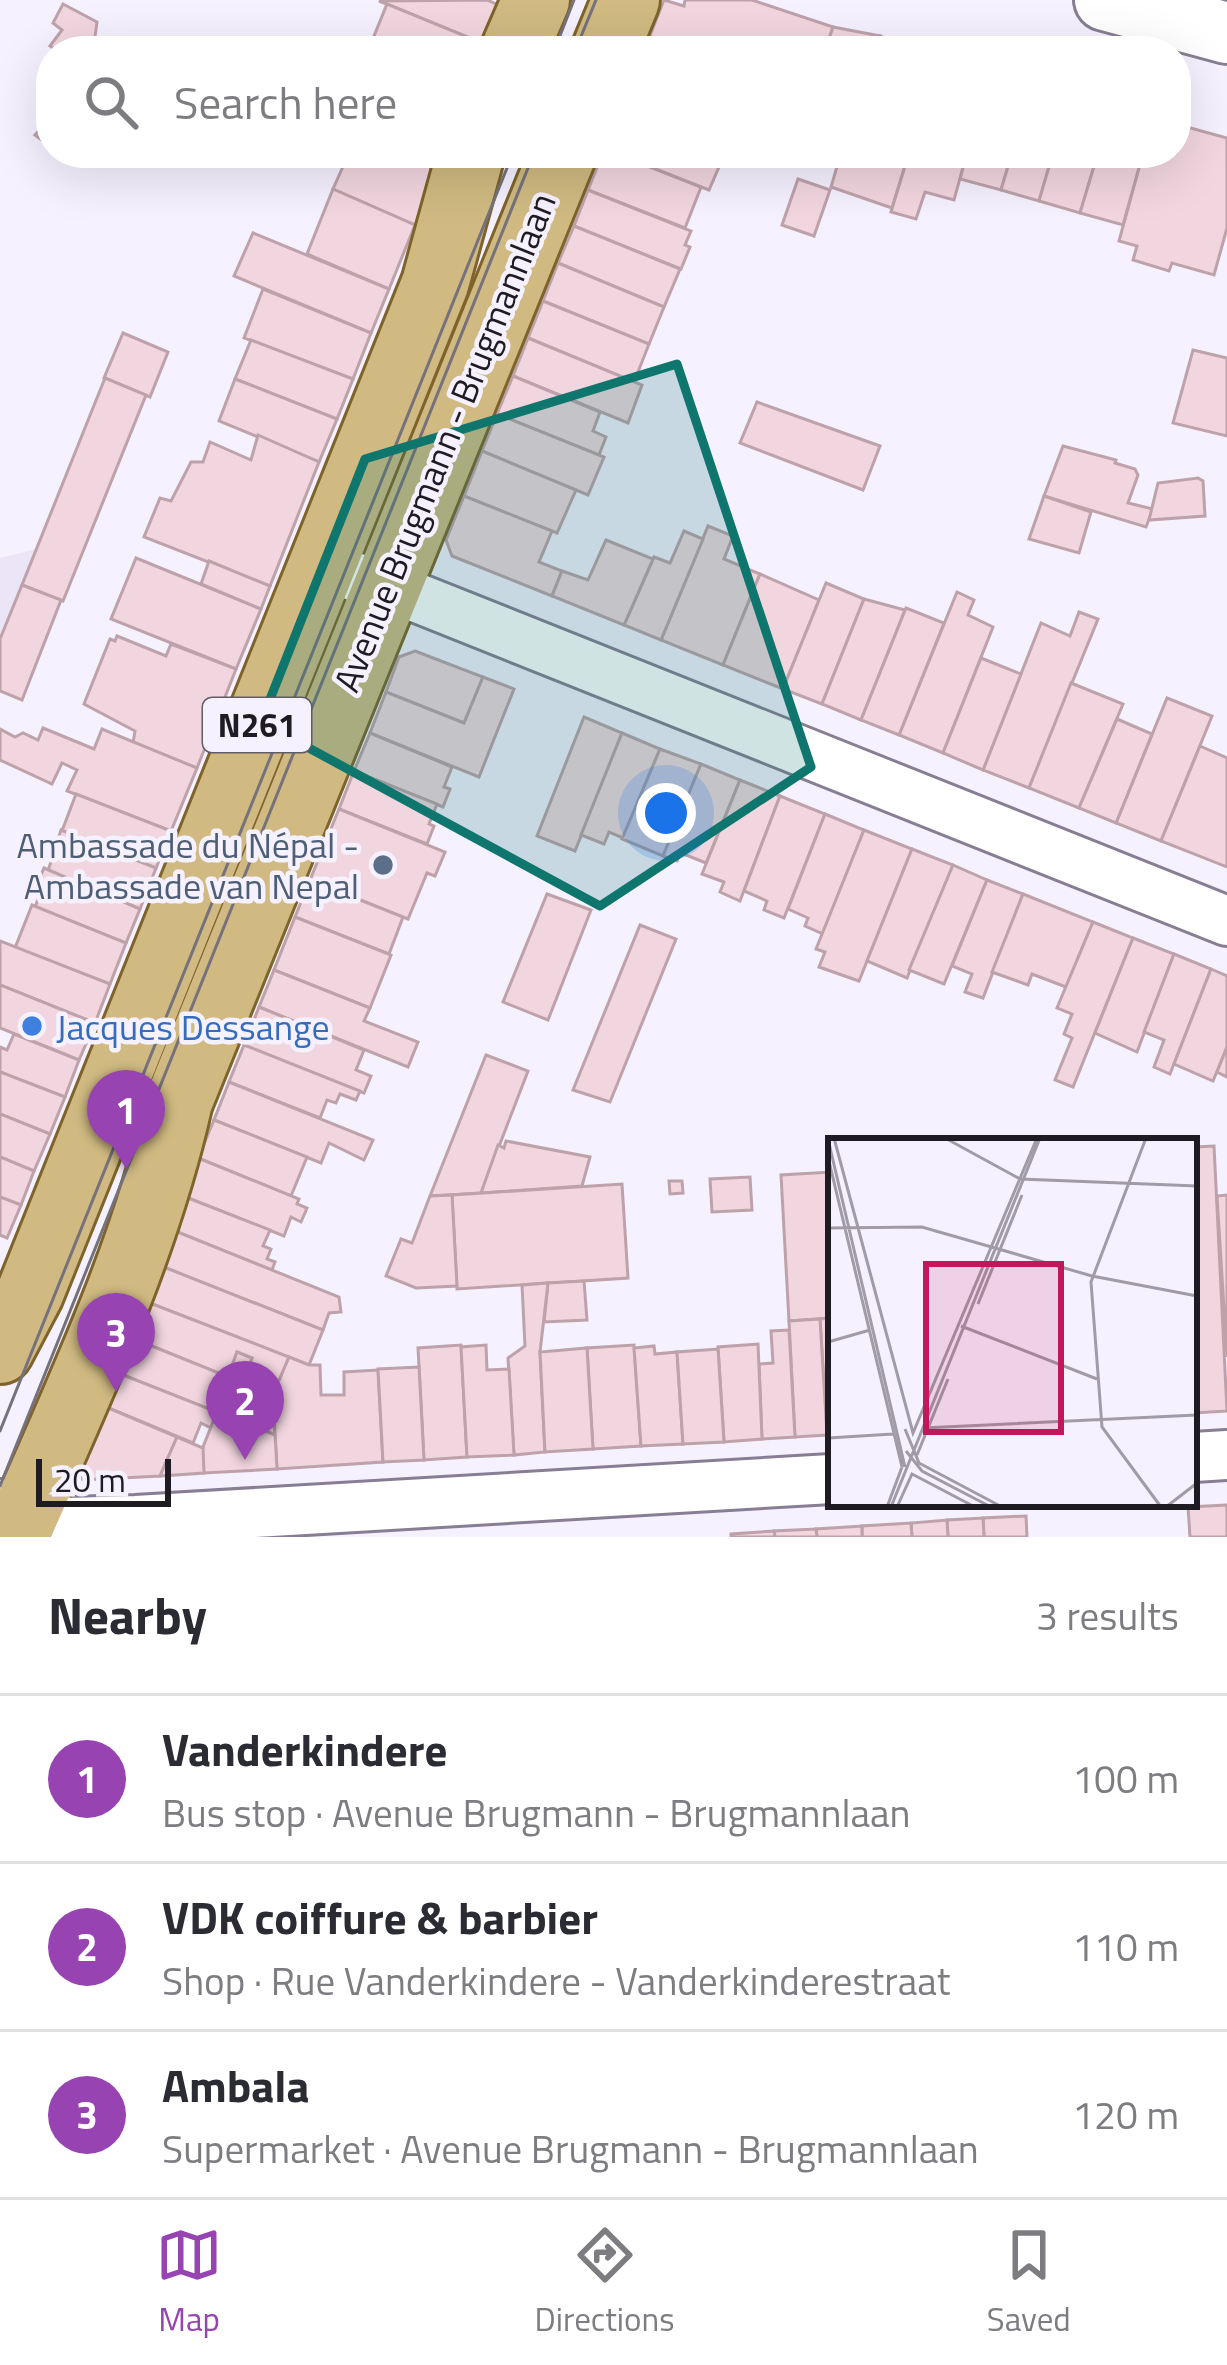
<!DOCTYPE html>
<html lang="en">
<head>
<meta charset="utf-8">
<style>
  :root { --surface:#fff; --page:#f7f7f7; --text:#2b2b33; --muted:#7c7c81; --line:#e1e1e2; --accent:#9743b2 }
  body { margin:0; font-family:"Titillium Web",sans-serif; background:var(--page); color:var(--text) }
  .scale { position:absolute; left:36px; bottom:30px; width:135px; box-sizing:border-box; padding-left:12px; border:6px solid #1f1b23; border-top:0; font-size:33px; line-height:42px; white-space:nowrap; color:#1f1b23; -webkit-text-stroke:9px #f6f1ff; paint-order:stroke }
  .you { position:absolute; left:666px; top:813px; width:42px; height:42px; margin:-30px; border:9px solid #fff; border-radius:50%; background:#1a73e8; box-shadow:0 0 0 18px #1a73e833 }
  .badge { display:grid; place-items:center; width:78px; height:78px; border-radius:50%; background:var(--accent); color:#fff; font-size:39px; font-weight:700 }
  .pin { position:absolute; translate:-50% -99px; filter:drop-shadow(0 3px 6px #0008) }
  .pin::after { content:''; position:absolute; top:63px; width:42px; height:36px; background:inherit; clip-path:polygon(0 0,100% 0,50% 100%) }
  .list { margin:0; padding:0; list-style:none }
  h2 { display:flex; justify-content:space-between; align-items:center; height:156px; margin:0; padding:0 48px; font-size:51px }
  h2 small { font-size:39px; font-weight:400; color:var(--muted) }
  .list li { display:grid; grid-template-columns:78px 1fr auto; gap:36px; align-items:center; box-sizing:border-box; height:168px; padding:0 48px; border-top:3px solid var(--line) }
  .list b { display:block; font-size:45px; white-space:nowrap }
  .list p { margin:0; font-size:39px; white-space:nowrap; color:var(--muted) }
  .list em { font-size:39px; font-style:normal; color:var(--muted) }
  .icon { flex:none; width:66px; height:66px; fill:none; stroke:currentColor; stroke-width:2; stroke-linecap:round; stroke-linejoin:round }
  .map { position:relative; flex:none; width:1227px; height:1537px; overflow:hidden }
  .search { position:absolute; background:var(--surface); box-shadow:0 12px 48px #0002; left:36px; right:36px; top:36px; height:132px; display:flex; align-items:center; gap:30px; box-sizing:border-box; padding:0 42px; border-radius:48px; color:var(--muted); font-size:45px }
  .sheet { height:660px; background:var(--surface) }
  nav { display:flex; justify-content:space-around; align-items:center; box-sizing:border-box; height:168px; border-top:3px solid var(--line); background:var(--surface); font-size:33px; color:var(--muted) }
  nav a { display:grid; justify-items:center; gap:6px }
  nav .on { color:var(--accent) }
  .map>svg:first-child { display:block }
</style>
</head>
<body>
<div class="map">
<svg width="1227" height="1537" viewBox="0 0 1227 1537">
  <rect width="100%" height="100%" fill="#f6f1ff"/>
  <path fill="#ece4f7" d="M 36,549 L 22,585 L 0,639 L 0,558 Z"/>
  <g fill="#f2d6df" stroke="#bda2aa" stroke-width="3">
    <path d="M 487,0 L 503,7 L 487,45 L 379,1 Z"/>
    <path d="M 664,0 L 684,6 L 685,0 L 752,0 L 833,27 L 825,51 L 644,51 Z"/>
    <path d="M 63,4 L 97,22 L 93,51 L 57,51 L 50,46 L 62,30 L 53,23 Z"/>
    <path d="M 387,4 L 487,45 L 485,51 L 395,51 L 372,41 Z"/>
    <path d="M 833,27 L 880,36 L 874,51 L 825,51 Z"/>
    <path d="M 880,36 L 919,51 L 874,51 Z"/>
    <path d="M 51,99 L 51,147 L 35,135 L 48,120 L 40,114 Z"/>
    <path d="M 1176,124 L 1227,138 L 1227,228 L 1214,275 L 1172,263 L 1169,271 L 1133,260 L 1137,246 L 1119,241 L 1143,153 L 1176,153 Z"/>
    <path d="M 349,153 L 427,153 L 441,159 L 415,225 L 333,189 Z"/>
    <path d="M 603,153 L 615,153 L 701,187 L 685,228 L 588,190 Z"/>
    <path d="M 615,153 L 725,153 L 709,190 Z"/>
    <path d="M 841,153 L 909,153 L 892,208 L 831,187 Z"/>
    <path d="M 909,153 L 967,153 L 954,200 L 925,192 L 916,219 L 891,212 Z"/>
    <path d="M 967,153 L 1012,153 L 1001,190 L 960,179 Z"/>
    <path d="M 1012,153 L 1053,153 L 1039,201 L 1001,190 Z"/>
    <path d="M 1053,153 L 1098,153 L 1080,213 L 1039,201 Z"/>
    <path d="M 1098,153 L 1143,153 L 1123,225 L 1080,213 Z"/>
    <path d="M 798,179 L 830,190 L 814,236 L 782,225 Z"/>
    <path d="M 333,189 L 415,225 L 389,289 L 307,254 Z"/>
    <path d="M 588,190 L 691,231 L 685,245 L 690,247 L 681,269 L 574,226 Z"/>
    <path d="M 574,226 L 680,269 L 664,307 L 558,263 Z"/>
    <path d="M 253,233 L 389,289 L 371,333 L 234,276 Z"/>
    <path d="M 558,263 L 664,307 L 649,344 L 543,301 Z"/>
    <path d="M 263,289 L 371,333 L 353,379 L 244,338 Z"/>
    <path d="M 543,301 L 649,344 L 634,382 L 528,338 Z"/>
    <path d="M 123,333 L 168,352 L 150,397 L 104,378 Z"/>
    <path d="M 528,338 L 642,385 L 628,423 L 513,376 Z"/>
    <path d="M 251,340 L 353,379 L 337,419 L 235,379 Z"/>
    <path d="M 1193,350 L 1227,358 L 1227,436 L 1173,423 Z"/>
    <path d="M 513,376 L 600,412 L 593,431 L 606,437 L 599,455 L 497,414 Z"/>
    <path d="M 105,378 L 146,395 L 63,601 L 22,585 Z"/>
    <path d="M 235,379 L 337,419 L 319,462 L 219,421 Z"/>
    <path d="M 757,402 L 880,446 L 863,490 L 740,443 Z"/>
    <path d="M 497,414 L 604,457 L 588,495 L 482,451 Z"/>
    <path d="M 258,435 L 319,462 L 270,586 L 144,537 L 160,498 L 171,501 L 191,462 L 203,462 L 210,442 L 251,460 Z"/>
    <path d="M 1063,446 L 1116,460 L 1115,463 L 1135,469 L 1138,475 L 1128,503 L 1153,509 L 1146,527 L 1044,496 Z"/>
    <path d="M 482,451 L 576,490 L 557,533 L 464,496 Z"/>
    <path d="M 1198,478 L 1203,481 L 1205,516 L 1149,520 L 1158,483 Z"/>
    <path d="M 464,496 L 552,531 L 539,562 L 562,571 L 552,596 L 452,556 L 446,540 Z"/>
    <path d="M 1044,496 L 1091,512 L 1079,553 L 1029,539 Z"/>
    <path d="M 708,526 L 733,536 L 724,559 L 760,574 L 723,665 L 661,640 Z"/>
    <path d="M 684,531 L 703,539 L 661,640 L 624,625 L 654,557 L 670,563 Z"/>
    <path d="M 606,540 L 653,559 L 624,625 L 552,596 L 562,571 L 588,580 Z"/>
    <path d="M 136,558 L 261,609 L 236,669 L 111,619 Z"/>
    <path d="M 209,561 L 270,586 L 261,609 L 201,584 Z"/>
    <path d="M 760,574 L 819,600 L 783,689 L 723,665 Z"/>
    <path d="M 826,583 L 864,599 L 822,704 L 783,689 Z"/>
    <path d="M 22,585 L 61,600 L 22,700 L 0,691 L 0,639 Z"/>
    <path d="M 957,592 L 974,600 L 968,615 L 993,627 L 943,753 L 899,735 Z"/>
    <path d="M 864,599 L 905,610 L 861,720 L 822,704 Z"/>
    <path d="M 906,608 L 944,623 L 899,735 L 861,720 Z"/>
    <path d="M 1079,612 L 1098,619 L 1029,788 L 983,770 L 1041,623 L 1070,636 Z"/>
    <path d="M 117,636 L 166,656 L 171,644 L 236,669 L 197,768 L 133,743 L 135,731 L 84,704 L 110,639 L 115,641 Z"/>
    <path d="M 415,651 L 483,677 L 464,723 L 386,692 L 399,657 Z"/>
    <path d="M 981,658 L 1021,674 L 983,770 L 943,753 Z"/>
    <path d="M 483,677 L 514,689 L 479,777 L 370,733 L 386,692 L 464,723 Z"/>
    <path d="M 1071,683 L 1123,704 L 1079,808 L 1029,788 Z"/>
    <path d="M 1167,698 L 1212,716 L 1161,841 L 1116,823 Z"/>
    <path d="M 584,717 L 622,733 L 575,851 L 537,836 Z"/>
    <path d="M 1117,719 L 1152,734 L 1116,823 L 1079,808 Z"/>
    <path d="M 43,728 L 94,749 L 102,729 L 197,768 L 171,831 L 67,791 L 77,770 L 62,763 L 52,784 L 0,760 L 0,729 L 15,737 L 23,733 L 38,740 Z"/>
    <path d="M 370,733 L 452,767 L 444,787 L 450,789 L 443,807 L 354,771 Z"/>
    <path d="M 622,733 L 660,749 L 623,838 L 609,832 L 604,844 L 581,835 Z"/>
    <path d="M 1200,746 L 1227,758 L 1227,867 L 1161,841 Z"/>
    <path d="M 660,749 L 701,764 L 663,856 L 622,839 Z"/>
    <path d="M 701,764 L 740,780 L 706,863 L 681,853 L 677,861 L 663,856 Z"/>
    <path d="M 354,771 L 437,804 L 429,824 L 434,826 L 427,844 L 339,809 Z"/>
    <path d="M 740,780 L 780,796 L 740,901 L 720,892 L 724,882 L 702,874 Z"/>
    <path d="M 76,794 L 171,831 L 156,868 L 62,831 Z"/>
    <path d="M 780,796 L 825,814 L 784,918 L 764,910 L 767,901 L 744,891 Z"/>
    <path d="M 339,809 L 445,852 L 435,876 L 427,873 L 408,919 L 310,880 Z"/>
    <path d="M 825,814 L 864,830 L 823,934 L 805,926 L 808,918 L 788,909 Z"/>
    <path d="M 61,830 L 156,868 L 140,909 L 48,871 Z"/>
    <path d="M 864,830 L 912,849 L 859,981 L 819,967 L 825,952 L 816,949 Z"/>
    <path d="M 912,849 L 953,865 L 907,978 L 867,961 Z"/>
    <path d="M 953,865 L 987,880 L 944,984 L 909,970 Z"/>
    <path d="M 44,868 L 140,909 L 126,943 L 35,907 L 41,892 L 35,889 Z"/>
    <path d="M 310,880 L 403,917 L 389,954 L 295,917 Z"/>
    <path d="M 987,880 L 1023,894 L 983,998 L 965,992 L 972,974 L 952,966 Z"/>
    <path d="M 547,894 L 591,910 L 548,1020 L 503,1002 Z"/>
    <path d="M 1023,894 L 1093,922 L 1066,987 L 1032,974 L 1028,985 L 992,972 Z"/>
    <path d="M 32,905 L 126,943 L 110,984 L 15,948 Z"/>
    <path d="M 295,917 L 391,955 L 370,1008 L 274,970 Z"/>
    <path d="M 1093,922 L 1133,938 L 1073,1087 L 1055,1080 L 1072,1038 L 1064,1034 L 1072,1014 L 1057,1008 Z"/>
    <path d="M 640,925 L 676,939 L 610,1102 L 573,1090 Z"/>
    <path d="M 1133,938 L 1174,954 L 1137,1052 L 1095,1033 Z"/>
    <path d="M 0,941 L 110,984 L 95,1023 L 0,985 Z"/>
    <path d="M 1174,954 L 1211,969 L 1170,1074 L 1154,1067 L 1164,1040 L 1144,1032 Z"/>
    <path d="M 1211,969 L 1227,976 L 1227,1047 L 1213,1081 L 1174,1064 Z"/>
    <path d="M 274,970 L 370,1008 L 364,1021 L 418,1042 L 408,1067 L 259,1007 Z"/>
    <path d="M 0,985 L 95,1023 L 79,1060 L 0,1028 Z"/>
    <path d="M 259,1007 L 364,1050 L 356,1070 L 371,1076 L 364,1093 L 244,1045 Z"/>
    <path d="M 14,1034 L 79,1060 L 65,1097 L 0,1072 L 0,1047 L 7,1050 Z"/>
    <path d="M 244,1045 L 360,1091 L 356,1100 L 340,1094 L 336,1103 L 327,1100 L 320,1118 L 229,1082 Z"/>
    <path d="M 1227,1047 L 1227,1077 L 1217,1072 Z"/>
    <path d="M 486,1055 L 528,1071 L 481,1193 L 430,1196 Z"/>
    <path d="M 0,1072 L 65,1097 L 50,1134 L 0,1114 Z"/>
    <path d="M 229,1082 L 373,1140 L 364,1160 L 329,1143 L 321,1163 L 214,1120 Z"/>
    <path d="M 0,1114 L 50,1134 L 34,1171 L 0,1157 Z"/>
    <path d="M 214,1120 L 307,1157 L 291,1196 L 198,1158 Z"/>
    <path d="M 506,1141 L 590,1157 L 582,1186 L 481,1193 L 498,1145 L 504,1148 Z"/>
    <path d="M 1214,1146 L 1227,1411 L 1194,1413 L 1194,1147 Z"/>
    <path d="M 0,1157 L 34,1171 L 21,1205 L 0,1197 Z"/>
    <path d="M 198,1158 L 299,1199 L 297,1204 L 307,1208 L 301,1222 L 291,1217 L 284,1236 L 183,1196 Z"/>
    <path d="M 831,1172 L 831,1318 L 789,1321 L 781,1175 Z"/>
    <path d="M 750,1177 L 752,1210 L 712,1212 L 710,1179 Z"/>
    <path d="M 669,1181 L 682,1181 L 683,1193 L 670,1194 Z"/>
    <path d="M 622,1184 L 628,1278 L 457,1289 L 452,1195 Z"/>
    <path d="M 452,1195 L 457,1286 L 416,1288 L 386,1276 L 401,1239 L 412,1243 L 430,1196 Z"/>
    <path d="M 1227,1195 L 1227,1357 L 1217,1196 Z"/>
    <path d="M 183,1196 L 270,1230 L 263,1246 L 271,1249 L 267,1259 L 275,1262 L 272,1270 L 170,1229 Z"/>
    <path d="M 0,1197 L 21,1205 L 7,1238 L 0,1235 Z"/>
    <path d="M 170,1229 L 339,1297 L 341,1312 L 329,1313 L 323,1330 L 156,1264 Z"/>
    <path d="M 156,1264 L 323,1330 L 309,1365 L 142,1300 Z"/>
    <path d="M 584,1281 L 587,1320 L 544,1322 L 548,1283 Z"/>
    <path d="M 548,1283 L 540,1352 L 545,1452 L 514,1455 L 508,1358 L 525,1346 L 522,1285 Z"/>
    <path d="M 142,1300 L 289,1357 L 273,1395 L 242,1383 L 252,1358 L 237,1352 L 228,1377 L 127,1336 Z"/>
    <path d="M 831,1318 L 831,1435 L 827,1435 L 820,1319 Z"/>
    <path d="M 820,1319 L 827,1435 L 795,1437 L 789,1321 Z"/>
    <path d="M 789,1330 L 795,1437 L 762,1439 L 759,1364 L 773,1363 L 771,1331 Z"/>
    <path d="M 127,1336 L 273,1395 L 275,1435 L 113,1371 Z"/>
    <path d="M 758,1344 L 762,1439 L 724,1442 L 718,1347 Z"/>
    <path d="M 461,1345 L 467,1457 L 424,1460 L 418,1348 Z"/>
    <path d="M 486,1345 L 487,1370 L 509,1369 L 514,1455 L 467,1457 L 461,1347 Z"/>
    <path d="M 634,1345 L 641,1446 L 593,1449 L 587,1348 Z"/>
    <path d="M 654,1346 L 655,1354 L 677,1352 L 683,1444 L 641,1446 L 634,1348 Z"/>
    <path d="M 587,1348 L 593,1449 L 545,1452 L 540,1352 Z"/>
    <path d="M 718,1349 L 724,1442 L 683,1444 L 677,1352 Z"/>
    <path d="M 237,1352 L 252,1358 L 242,1383 L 228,1377 Z"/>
    <path d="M 289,1357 L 309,1365 L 320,1365 L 321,1395 L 344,1395 L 344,1372 L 378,1370 L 383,1462 L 277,1469 L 273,1395 Z"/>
    <path d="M 419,1367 L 424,1460 L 383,1462 L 378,1369 Z"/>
    <path d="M 113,1371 L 217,1412 L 211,1428 L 201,1423 L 193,1443 L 99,1404 Z"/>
    <path d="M 99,1404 L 177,1437 L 160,1476 L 83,1480 L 74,1468 Z"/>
    <path d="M 217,1412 L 232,1418 L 233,1436 L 244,1435 L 244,1422 L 275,1435 L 277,1469 L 204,1473 L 201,1452 Z"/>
    <path d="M 177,1437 L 203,1448 L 204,1473 L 160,1476 Z"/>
    <path d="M 1227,1505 L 1227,1537 L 1190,1537 L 1188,1507 Z"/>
    <path d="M 1026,1516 L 1027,1537 L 984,1537 L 983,1518 Z"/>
    <path d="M 983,1518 L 984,1537 L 948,1537 L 947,1520 Z"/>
    <path d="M 947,1520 L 948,1537 L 912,1537 L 911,1523 Z"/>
    <path d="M 911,1523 L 912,1537 L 862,1537 L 862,1526 Z"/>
    <path d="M 862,1526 L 862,1537 L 817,1537 L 816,1529 Z"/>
    <path d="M 816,1529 L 817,1537 L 775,1537 L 774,1531 Z"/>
    <path d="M 774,1531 L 775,1537 L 731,1537 L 731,1534 Z"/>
  </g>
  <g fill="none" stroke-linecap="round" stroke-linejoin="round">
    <defs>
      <g id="minor">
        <path d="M 355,577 L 420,599 L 1227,921"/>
        <path d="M 1194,1457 L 1227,1455"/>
        <path d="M 0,1504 L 68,1522 L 136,1520 L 831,1479"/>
      </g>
      <path id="tertiary" d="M 1105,0 L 1227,33"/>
      <g id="primary">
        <path d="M 514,51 L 536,0"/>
        <path d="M 605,51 L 626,0"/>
        <path d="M 0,1350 L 30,1293 L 435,284 L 471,153"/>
        <path d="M 15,1537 C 77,1395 145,1253 179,1101 L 563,153"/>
      </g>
    </defs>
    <use href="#minor" stroke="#877e93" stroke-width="54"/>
    <use href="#tertiary" stroke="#877e93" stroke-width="66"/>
    <use href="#primary" stroke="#7e642b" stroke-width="72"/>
    <use href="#minor" stroke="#fff" stroke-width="48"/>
    <use href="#tertiary" stroke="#fff" stroke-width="60"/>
    <use href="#primary" stroke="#d0ba82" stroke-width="66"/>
    <g stroke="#76727c" stroke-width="3">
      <path d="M 554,51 L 574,0"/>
      <path d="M 575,51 L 596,0"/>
      <path d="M 0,1431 L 513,153"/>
      <path d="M 0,1486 L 534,153"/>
    </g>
  </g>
  <path fill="#0f766e" fill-opacity="0.2" stroke="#0f766e" stroke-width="9" stroke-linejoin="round" d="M 677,364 L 811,767 L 600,906 L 261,722 L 365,459 Z"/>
  <circle fill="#5c6f8a" stroke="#f6f1ff" stroke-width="4.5" cx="383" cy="865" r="12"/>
  <circle fill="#3f7fe0" stroke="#f6f1ff" stroke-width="4.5" cx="32" cy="1026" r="12"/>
  <g text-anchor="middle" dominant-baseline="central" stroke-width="9" stroke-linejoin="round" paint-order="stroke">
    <rect fill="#f6f1ff" stroke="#605b65" stroke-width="3" x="203" y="698" width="108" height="54" rx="9"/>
    <g font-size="33" font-weight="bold" fill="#1f1b23">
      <text x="257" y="725">N261</text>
    </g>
    <g font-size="36" fill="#1f1b23" stroke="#f6f1ff">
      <text transform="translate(444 442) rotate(-68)">Avenue Brugmann - Brugmannlaan</text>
    </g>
    <g font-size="36" fill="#4e5e75" stroke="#f6f1ff" text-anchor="end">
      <text x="359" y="844">Ambassade du Népal -<tspan x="359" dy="41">Ambassade van Nepal</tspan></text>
    </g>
    <g font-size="36" fill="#366cbe" stroke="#f6f1ff" text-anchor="start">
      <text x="56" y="1026">Jacques Dessange</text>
    </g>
  </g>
  <g transform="translate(828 1138)">
    <rect width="369" height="369" fill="#f6f1ff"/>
    <path fill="none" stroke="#a09ba7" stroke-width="3" d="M 6,0 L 85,295 L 209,0M 117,0 L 192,41 L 369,48M 318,0 L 263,144 L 274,289 L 333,369M 0,1 L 77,329M 0,19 L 74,329M 0,90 L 94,89 L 264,138 L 369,158M 150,166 L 194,57M 133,188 L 269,241M 0,204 L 42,192M 95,290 L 369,277M 77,291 L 91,325 L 174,369M 0,300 L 65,296M 78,313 L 94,333 L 163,369M 89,317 L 120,241M 59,369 L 74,329M 63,369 L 212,0M 69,369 L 84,336 L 147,369M 338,369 L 369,345"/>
    <path fill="#c2185b" fill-opacity="0.15" stroke="#c2185b" stroke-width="6" d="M 98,126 L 233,126 L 233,294 L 98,294 Z"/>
    <rect width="369" height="369" fill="none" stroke="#1f1b23" stroke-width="6"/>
  </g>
</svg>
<div class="scale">20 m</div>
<div class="you"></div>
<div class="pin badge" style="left:126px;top:1169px">1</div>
<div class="pin badge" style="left:245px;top:1460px">2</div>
<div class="pin badge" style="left:116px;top:1392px">3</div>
<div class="search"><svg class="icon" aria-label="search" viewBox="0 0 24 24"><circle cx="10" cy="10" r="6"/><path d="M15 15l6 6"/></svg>Search here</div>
</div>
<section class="sheet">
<h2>Nearby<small>3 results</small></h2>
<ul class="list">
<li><span class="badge">1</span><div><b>Vanderkindere</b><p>Bus stop · Avenue Brugmann - Brugmannlaan</p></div><em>100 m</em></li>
<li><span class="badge">2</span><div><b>VDK coiffure &amp; barbier</b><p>Shop · Rue Vanderkindere - Vanderkinderestraat</p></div><em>110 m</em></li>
<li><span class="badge">3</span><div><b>Ambala</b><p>Supermarket · Avenue Brugmann - Brugmannlaan</p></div><em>120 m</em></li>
</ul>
</section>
<nav>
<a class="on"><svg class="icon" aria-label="map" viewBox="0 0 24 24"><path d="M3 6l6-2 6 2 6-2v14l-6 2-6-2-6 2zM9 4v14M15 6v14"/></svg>Map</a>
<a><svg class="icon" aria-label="directions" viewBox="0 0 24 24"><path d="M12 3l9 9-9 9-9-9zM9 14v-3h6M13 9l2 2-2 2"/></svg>Directions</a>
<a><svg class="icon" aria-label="saved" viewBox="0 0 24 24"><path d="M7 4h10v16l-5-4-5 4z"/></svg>Saved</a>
</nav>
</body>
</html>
